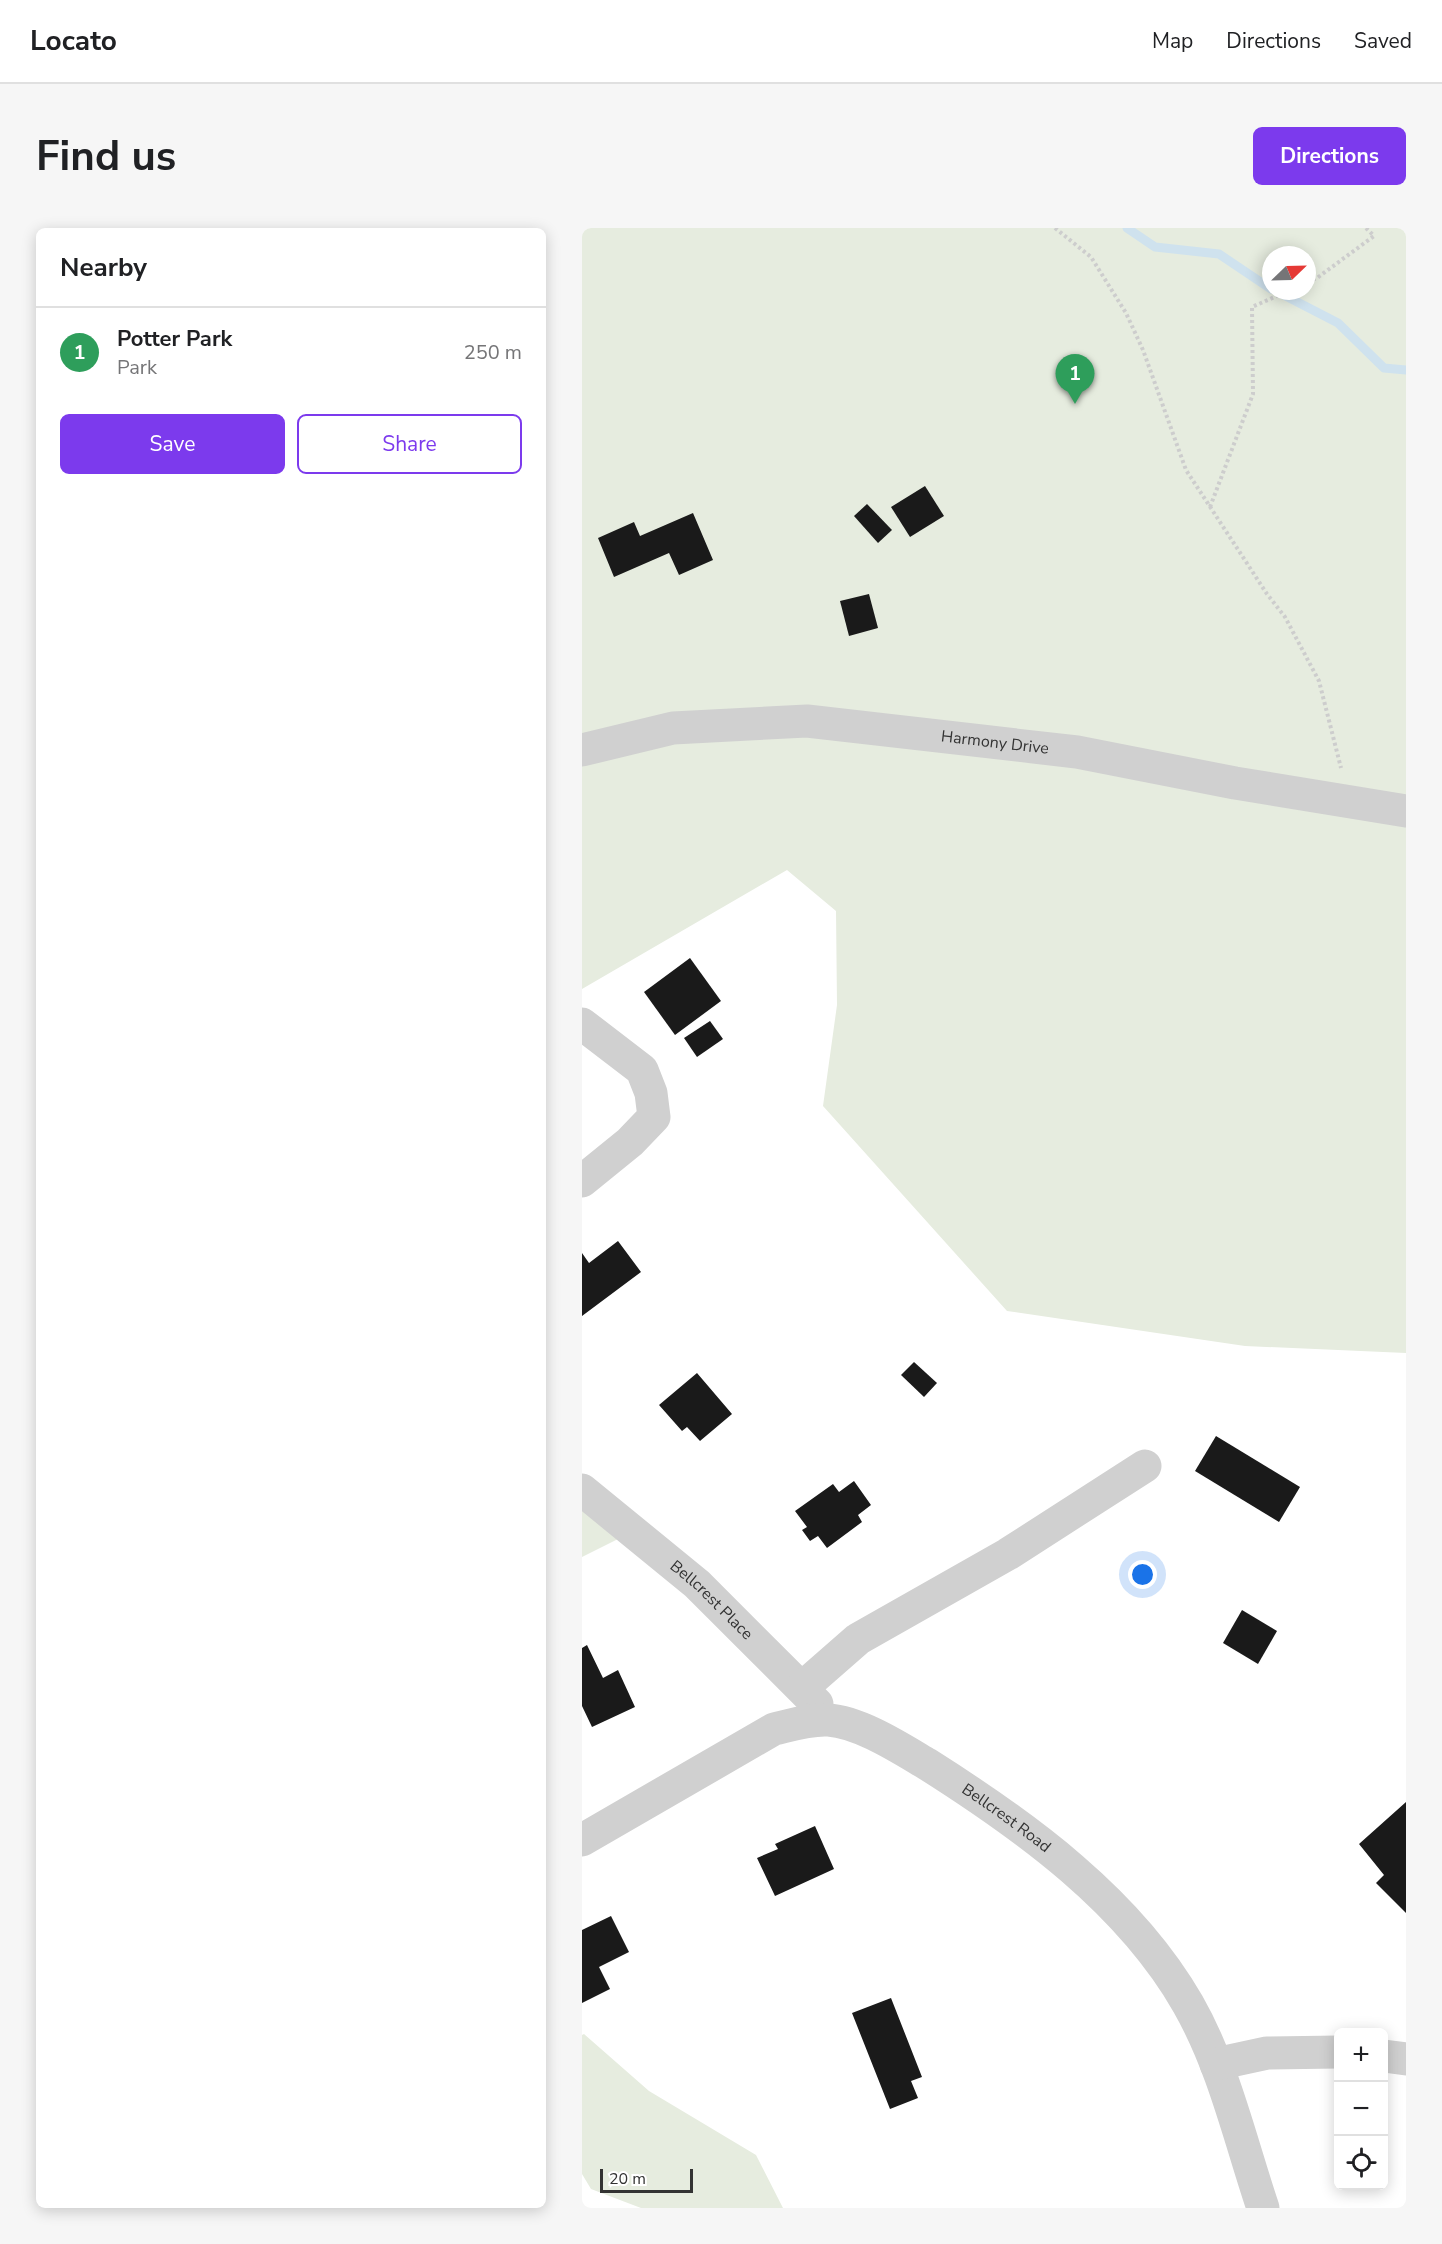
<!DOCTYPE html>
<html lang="en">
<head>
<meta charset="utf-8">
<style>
  :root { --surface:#fff; --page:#f6f6f6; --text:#202124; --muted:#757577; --line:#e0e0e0; --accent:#7c3aed }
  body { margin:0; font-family:"Nunito Sans",sans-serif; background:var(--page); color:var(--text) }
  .controls { position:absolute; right:18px; bottom:18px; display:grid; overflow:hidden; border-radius:9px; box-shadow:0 3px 15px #0003 }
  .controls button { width:54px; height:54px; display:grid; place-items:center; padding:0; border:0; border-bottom:2px solid var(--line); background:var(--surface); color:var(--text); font:30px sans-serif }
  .compass { position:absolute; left:680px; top:18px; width:54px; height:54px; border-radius:50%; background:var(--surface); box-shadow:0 3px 15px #0003; rotate:67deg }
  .scale { position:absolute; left:18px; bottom:15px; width:93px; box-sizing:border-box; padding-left:6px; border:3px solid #333; border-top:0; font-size:16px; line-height:21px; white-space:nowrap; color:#333; -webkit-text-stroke:4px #fff; paint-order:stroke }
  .you { position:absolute; left:561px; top:1347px; width:21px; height:21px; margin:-15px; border:4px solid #fff; border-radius:50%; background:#1a73e8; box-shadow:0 0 0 9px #1a73e833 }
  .badge { display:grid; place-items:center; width:39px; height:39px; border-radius:50%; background:var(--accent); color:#fff; font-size:20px; font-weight:700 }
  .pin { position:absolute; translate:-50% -50px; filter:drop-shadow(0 2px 3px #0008) }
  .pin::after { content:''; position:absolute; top:32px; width:21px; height:18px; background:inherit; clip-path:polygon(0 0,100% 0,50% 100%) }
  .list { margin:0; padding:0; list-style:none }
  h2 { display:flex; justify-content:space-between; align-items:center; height:78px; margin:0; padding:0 24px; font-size:26px }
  h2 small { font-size:20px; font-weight:400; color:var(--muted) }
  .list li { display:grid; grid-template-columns:39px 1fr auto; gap:18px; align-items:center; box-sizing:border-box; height:90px; padding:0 24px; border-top:2px solid var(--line) }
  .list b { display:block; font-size:22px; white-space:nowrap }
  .list p { margin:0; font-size:20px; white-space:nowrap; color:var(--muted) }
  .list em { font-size:20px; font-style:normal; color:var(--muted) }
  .actions { display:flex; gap:12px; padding:18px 24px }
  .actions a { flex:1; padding:14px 0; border:2px solid var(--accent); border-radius:9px; text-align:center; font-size:21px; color:var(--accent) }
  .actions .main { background:var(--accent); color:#fff }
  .icon { flex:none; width:33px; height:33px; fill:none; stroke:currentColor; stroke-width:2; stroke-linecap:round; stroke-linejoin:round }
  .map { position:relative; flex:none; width:824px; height:1980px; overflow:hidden; border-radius:9px }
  header { display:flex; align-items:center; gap:36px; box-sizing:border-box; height:84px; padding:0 30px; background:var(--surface); border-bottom:2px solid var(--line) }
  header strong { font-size:28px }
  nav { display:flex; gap:33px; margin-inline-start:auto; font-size:21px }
  .intro { display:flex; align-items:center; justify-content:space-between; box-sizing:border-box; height:144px; padding:0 36px }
  h1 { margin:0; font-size:42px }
  .button { padding:15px 27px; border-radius:9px; background:var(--accent); color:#fff; font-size:21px; font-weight:700 }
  main { display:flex; gap:36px; padding:0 36px }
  aside { flex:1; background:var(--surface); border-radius:9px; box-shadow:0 3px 15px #0003 }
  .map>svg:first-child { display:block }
</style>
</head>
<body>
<header>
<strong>Locato</strong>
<nav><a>Map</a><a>Directions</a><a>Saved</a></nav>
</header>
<div class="intro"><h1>Find us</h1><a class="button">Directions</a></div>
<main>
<aside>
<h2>Nearby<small></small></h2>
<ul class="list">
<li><span class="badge" style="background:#2e9e5b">1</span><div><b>Potter Park</b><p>Park</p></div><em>250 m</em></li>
</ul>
<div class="actions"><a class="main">Save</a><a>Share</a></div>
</aside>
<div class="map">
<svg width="824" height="1980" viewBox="0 0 824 1980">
  <rect width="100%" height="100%" fill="#fff"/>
  <g fill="#e6ecdf" fill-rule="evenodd">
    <path d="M 0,0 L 824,0 L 824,1125 L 663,1118 L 425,1083 L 241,878 L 255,777 L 254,683 L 205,642 L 0,761 ZM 689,27 L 725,27 L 725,63 L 689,63 Z"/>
    <path d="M 0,1262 L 52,1303 L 0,1329 Z"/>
    <path d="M 2,1806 L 67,1863 L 174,1927 L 201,1980 L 59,1980 L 9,1961 L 0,1946 L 0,1807 Z"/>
  </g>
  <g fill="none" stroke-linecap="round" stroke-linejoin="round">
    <g stroke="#cfe2ee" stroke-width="9">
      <path d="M 545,0 L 573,19 L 637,26 L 689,61"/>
      <path d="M 694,63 L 756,95 L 802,140 L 824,142"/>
    </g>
  </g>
  <g fill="#1a1a1a">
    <path d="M 343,258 L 362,288 L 328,309 L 309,279 Z"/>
    <path d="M 285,276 L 310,302 L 296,315 L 272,288 Z"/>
    <path d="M 111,285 L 131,332 L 97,347 L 87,325 L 32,349 L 16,310 L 52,294 L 58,308 Z"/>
    <path d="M 287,366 L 296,400 L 267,408 L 258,373 Z"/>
    <path d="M 108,730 L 139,773 L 93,807 L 62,764 Z"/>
    <path d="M 128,793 L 141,811 L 115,829 L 102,810 Z"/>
    <path d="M 36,1013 L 59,1044 L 0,1088 L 0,1025 L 7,1035 Z"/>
    <path d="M 332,1134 L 355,1155 L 342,1169 L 319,1147 Z"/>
    <path d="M 115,1145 L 150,1186 L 118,1213 L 105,1199 L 100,1203 L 77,1177 Z"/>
    <path d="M 634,1208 L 718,1259 L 697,1294 L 613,1243 Z"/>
    <path d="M 272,1253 L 289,1277 L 276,1287 L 280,1294 L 245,1320 L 236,1308 L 228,1313 L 220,1302 L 225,1299 L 213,1283 L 251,1256 L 257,1264 Z"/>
    <path d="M 660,1382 L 695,1403 L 676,1436 L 641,1415 Z"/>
    <path d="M 5,1417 L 21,1450 L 36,1442 L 53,1479 L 10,1499 L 0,1478 L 0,1420 Z"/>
    <path d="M 824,1574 L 824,1685 L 794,1655 L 802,1647 L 777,1616 Z"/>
    <path d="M 233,1598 L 252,1641 L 193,1668 L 175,1630 L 196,1621 L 193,1616 Z"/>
    <path d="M 29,1688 L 47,1724 L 17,1739 L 28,1761 L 0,1775 L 0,1702 Z"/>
    <path d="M 309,1770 L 340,1849 L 329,1853 L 336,1870 L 308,1881 L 270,1785 Z"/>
  </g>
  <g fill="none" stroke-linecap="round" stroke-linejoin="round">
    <g stroke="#cdcdcd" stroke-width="4" stroke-dasharray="3 3" stroke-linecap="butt">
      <path d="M 473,0 L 509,29 L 544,85 L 561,122 L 604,242 L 685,366 L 703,389 L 737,453 L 759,540"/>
      <path d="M 725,54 L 735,50 L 792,8 L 784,0"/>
      <path d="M 628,279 L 671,166 L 670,79 L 706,63"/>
    </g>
    <g stroke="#d0d0d0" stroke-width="33">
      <path id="s1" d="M 0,522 L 91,500 L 225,493 L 495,524 L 653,555 L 824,583"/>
      <path d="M 0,796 L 60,842 L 69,865 L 72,889 L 48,914 L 0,953"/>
      <path id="s2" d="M 0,1262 L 115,1356 L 235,1476"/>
      <path d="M 220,1460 L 276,1411 L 426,1326 L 563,1238"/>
      <path id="s3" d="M 0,1612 L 192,1501 C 209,1497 228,1491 246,1492 C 278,1494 318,1520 345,1536 C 443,1598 547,1673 606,1776 C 642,1839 658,1912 681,1980"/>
      <path d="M 802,1828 L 824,1831"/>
      <path d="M 634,1836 L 685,1825 L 756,1824"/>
    </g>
  </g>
  <g text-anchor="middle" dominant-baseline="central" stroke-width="6" stroke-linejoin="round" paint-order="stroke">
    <g font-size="16" fill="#333" stroke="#fff">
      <text stroke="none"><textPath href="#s1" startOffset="417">Harmony Drive</textPath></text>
      <text stroke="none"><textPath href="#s2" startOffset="170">Bellcrest Place</textPath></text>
      <text stroke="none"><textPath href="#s3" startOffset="482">Bellcrest Road</textPath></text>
    </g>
  </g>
</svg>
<div class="controls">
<button>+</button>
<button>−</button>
<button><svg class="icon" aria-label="locate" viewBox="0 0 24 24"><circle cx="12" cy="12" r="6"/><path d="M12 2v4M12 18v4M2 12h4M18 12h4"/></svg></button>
</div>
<svg class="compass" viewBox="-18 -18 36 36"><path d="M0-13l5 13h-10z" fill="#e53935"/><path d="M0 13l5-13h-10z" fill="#757577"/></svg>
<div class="scale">20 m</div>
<div class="you"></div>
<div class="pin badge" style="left:493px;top:176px;background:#2e9e5b">1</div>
</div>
</main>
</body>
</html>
